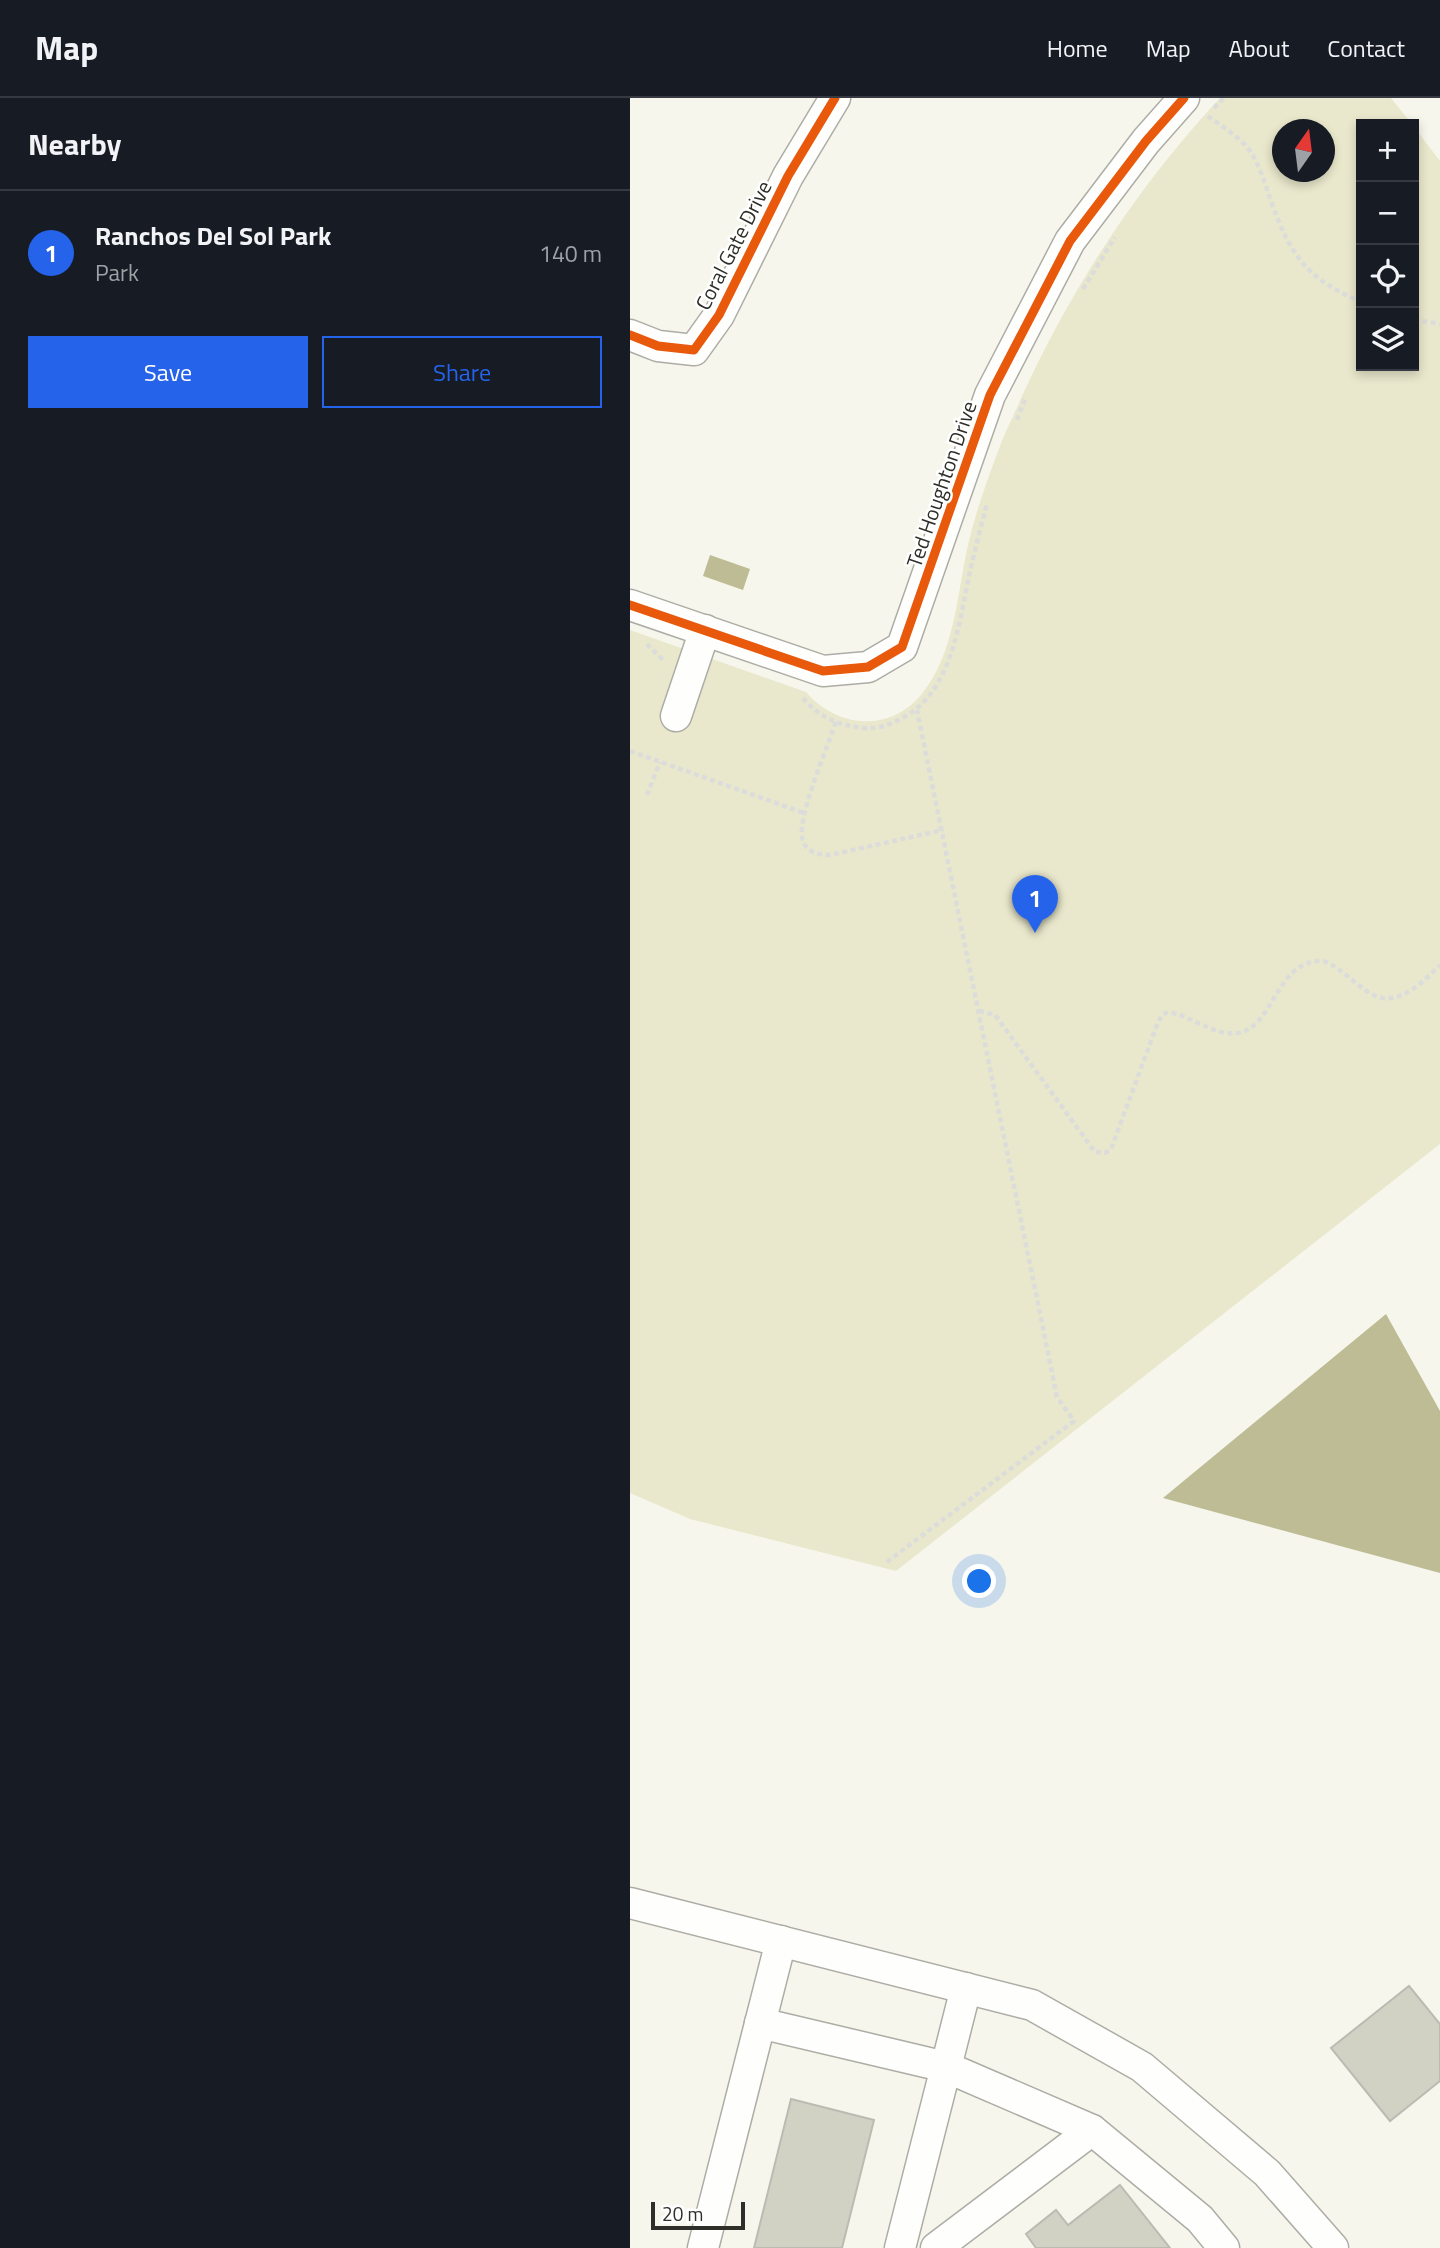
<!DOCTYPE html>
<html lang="en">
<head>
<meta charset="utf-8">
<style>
  :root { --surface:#171b24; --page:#242831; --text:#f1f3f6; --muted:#9ea1a6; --line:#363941; --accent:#2563eb }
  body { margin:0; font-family:"Titillium Web",sans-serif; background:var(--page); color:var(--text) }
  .controls { position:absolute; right:21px; top:21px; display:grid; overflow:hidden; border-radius:0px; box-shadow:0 4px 10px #0003 }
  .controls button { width:63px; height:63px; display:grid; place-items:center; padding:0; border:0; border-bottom:2px solid var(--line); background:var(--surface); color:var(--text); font:35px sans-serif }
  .compass { position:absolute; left:642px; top:21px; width:63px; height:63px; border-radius:50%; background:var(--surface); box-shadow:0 4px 10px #0003; rotate:14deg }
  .scale { position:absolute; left:21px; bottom:18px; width:94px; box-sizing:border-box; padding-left:7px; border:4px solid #2f2f29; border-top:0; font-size:19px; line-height:24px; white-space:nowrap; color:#2f2f29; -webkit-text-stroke:5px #fff; paint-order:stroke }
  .you { position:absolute; left:350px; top:1484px; width:24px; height:24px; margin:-18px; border:5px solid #fff; border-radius:50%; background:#1a73e8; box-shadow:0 0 0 10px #1a73e833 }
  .badge { display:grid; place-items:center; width:46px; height:46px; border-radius:50%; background:var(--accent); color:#fff; font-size:23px; font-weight:700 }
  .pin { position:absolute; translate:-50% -58px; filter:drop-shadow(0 2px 4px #0008) }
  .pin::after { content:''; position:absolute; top:37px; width:24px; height:21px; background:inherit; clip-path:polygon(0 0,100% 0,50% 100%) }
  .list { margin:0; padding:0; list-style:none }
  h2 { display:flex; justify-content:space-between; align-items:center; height:91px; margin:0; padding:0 28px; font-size:30px }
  h2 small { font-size:23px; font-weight:400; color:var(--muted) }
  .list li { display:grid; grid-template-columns:46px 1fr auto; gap:21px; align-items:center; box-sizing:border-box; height:126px; padding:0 28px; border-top:2px solid var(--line) }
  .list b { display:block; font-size:26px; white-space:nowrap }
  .list p { margin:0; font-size:23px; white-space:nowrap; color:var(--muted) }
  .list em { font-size:23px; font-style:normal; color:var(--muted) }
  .actions { display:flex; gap:14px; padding:21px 28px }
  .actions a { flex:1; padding:16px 0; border:2px solid var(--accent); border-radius:0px; text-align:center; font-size:24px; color:var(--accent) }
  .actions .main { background:var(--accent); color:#fff }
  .icon { flex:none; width:38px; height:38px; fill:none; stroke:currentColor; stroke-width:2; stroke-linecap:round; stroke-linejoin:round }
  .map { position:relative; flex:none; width:810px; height:2150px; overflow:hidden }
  header { display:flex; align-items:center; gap:42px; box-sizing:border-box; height:98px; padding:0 35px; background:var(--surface); border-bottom:2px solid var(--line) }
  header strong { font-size:33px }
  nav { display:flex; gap:38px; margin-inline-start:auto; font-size:24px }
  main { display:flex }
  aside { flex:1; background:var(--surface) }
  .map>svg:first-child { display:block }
</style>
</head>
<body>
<header>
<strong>Map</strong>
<nav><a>Home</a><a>Map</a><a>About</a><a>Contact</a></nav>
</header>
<main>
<aside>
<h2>Nearby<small></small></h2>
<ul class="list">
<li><span class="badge">1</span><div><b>Ranchos Del Sol Park</b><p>Park</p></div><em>140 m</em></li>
</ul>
<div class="actions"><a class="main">Save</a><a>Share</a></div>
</aside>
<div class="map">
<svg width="810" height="2150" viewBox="0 0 810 2150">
  <rect width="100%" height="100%" fill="#f6f6ec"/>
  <path fill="#e9e8cc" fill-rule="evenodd" d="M 590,0 L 761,0 L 782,26 L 731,26 L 731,268 L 784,268 L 784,29 L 810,63 L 810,1046 L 266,1473 L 60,1421 L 0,1395 L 0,532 L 176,594 C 207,630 259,635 291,597 C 325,556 327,496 338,447 C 345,417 356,385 367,356 C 374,336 384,317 392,298 C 442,189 508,88 590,0 ZM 652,32 L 694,32 L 694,74 L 652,74 Z"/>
  <g fill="#bdbc95">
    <path d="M 80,457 L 120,471 L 113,492 L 73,478 Z"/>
    <path d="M 756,1216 L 810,1313 L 810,1475 L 533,1400 Z"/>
  </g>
  <g fill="#d2d2c4" stroke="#bbbbb4" stroke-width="2">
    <path d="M 779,1888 L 810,1926 L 810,1983 L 760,2023 L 701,1950 Z"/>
    <path d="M 161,2001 L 244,2022 L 212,2150 L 124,2150 Z"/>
    <path d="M 490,2087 L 540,2150 L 406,2150 L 396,2136 L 426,2112 L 438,2127 Z"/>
  </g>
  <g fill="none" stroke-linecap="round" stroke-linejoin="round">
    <defs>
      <g id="minor">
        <path d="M 0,237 L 28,248 L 64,252 L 89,217 L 158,78 L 205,0"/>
        <path d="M 0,507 L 193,573 L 238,569 L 272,549 L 360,297 L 440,143 L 516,43 L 554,0"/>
        <path d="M 46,618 L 75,532"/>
        <path d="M 0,1805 L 402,1907 L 512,1969 L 637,2075 L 703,2150"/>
        <path d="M 336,1890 L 316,1969 L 462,2032 L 570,2121 L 594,2150"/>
        <path d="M 130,1925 L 316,1969 L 270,2150"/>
        <path d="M 73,2150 L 151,1843"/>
        <path d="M 306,2150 L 462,2032"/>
      </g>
    </defs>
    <use href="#minor" stroke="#adada6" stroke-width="33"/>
    <g stroke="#dcdcda" stroke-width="4.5" stroke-dasharray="5 3.5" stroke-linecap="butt">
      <path d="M 584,10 L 594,0"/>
      <path d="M 578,18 C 591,28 610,39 620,53 C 630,68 635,86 641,103 C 660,157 677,181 731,204"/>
      <path d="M 453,191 L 485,139"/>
      <path d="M 784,222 L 810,226"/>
      <path d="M 387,322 L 395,301"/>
      <path d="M 17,546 L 33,562"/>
      <path d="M 173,600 C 190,620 208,627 233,630 C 248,631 260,627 274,619 C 323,592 329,523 340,474 C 345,451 351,428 357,406"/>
      <path d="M 206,624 C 198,648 165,723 173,744 C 178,755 190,757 200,757 L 313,732"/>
      <path d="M 0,653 L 174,715"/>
      <path d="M 17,697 L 30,664"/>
      <path d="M 349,913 L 365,917 L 465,1054 L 475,1055 L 481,1051 L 527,927 C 529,923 530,920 532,917 C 546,905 584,943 612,934 C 643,925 646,868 687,863 C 696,862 704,868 711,873 C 722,881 733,893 746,898 C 770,908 795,882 810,867"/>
      <path d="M 257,1464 L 444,1323 L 427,1299 L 287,612"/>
    </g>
    <use href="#minor" stroke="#fefefc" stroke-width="30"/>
    <defs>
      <g id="cycleway">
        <path d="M 0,237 L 28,248 L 64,252 L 89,217 L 158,78 L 205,0"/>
        <path d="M 0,507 L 193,573 L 238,569 L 272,549 L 360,297 L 440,143 L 516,43 L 554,0"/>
      </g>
    </defs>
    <use href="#cycleway" stroke="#fff" stroke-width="13"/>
    <use href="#cycleway" stroke="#e8590c" stroke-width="9"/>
  </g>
  <g text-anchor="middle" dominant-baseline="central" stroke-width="5" stroke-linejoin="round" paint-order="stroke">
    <g font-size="21" fill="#2f2f29" stroke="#fff">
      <text transform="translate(103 147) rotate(-63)">Coral Gate Drive</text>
      <text transform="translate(311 386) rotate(-71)">Ted Houghton Drive</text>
    </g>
  </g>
</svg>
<div class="controls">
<button>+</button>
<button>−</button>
<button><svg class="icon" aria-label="locate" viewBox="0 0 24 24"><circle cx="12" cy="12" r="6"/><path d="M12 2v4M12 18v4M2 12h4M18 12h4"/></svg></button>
<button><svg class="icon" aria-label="layers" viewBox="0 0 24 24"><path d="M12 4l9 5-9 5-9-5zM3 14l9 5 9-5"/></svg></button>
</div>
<svg class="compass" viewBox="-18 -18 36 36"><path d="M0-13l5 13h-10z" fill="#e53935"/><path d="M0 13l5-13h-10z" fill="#9ea1a6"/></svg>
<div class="scale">20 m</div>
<div class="you"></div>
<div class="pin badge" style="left:405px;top:835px">1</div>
</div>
</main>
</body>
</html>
